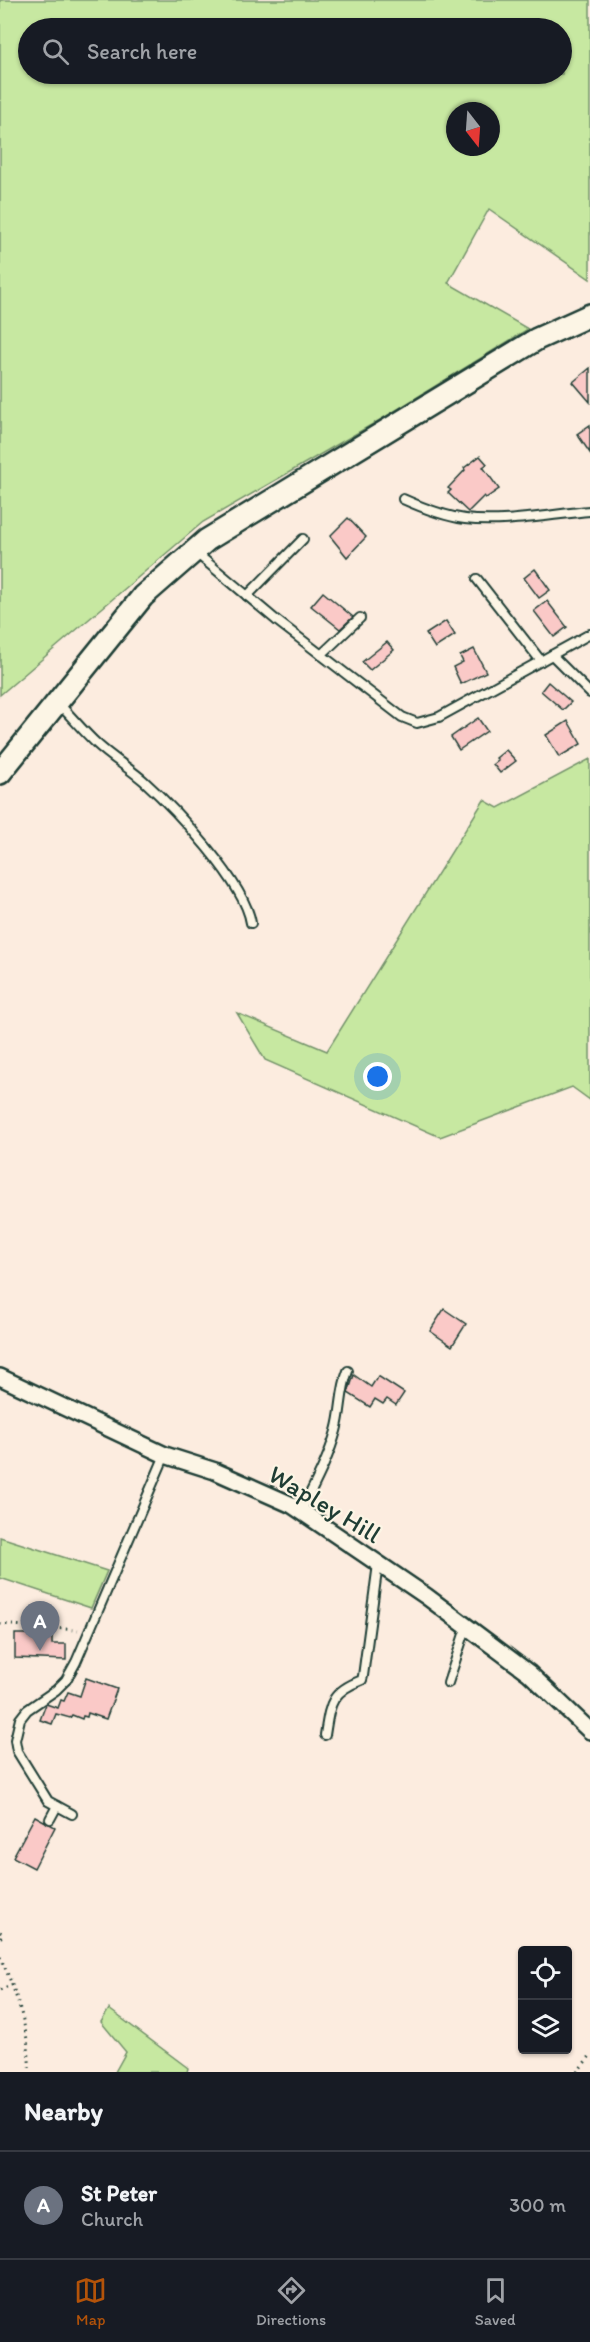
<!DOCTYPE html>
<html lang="en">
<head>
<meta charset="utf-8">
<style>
  :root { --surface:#171b24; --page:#20242c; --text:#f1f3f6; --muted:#9ea1a6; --line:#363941; --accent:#b45309 }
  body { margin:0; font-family:Itim,sans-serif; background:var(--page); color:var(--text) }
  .controls { position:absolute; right:18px; bottom:18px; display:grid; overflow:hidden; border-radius:6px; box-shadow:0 2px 4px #0004 }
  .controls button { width:54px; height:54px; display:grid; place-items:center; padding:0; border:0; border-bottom:2px solid var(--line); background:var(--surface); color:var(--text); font:30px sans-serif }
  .compass { position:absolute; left:446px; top:102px; width:54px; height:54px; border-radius:50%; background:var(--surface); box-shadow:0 2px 4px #0004; rotate:163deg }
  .you { position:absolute; left:378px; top:1077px; width:21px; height:21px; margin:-15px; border:4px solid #fff; border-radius:50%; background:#1a73e8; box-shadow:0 0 0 9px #1a73e833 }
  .badge { display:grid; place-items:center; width:39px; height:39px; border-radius:50%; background:var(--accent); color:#fff; font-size:20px; font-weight:700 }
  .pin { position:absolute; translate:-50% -50px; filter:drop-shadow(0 2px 3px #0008) }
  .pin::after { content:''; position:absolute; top:32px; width:21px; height:18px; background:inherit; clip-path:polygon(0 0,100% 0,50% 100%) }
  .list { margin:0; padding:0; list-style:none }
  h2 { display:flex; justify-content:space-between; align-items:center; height:78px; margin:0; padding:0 24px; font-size:26px }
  h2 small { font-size:20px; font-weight:400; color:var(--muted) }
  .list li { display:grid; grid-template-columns:39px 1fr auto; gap:18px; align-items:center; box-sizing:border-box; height:108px; padding:0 24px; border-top:2px solid var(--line) }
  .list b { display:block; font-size:22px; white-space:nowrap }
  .list p { margin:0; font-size:20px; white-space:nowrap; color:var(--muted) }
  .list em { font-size:20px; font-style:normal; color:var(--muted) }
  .icon { flex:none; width:33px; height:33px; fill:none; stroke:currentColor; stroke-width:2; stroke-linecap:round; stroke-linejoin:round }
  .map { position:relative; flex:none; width:590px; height:2072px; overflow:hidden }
  .search { position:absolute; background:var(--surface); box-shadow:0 2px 4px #0004; left:18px; right:18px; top:18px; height:66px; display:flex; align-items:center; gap:15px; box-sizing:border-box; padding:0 21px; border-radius:33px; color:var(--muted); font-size:22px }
  .sheet { height:186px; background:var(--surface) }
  nav { display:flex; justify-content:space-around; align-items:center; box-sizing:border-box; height:84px; border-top:2px solid var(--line); background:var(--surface); font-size:16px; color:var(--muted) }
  nav a { display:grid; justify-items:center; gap:3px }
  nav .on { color:var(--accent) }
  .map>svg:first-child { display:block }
</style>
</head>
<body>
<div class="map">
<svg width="590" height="2072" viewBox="0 0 590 2072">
  <rect width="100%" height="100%" fill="#fcecdf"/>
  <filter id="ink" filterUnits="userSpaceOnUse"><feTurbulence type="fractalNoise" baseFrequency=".0167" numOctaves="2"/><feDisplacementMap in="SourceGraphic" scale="12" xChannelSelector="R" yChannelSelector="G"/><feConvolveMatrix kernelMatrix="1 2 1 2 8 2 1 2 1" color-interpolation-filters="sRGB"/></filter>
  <g filter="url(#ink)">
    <g fill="#c7e8a1" stroke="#73926a" stroke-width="1.5" fill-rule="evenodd">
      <path d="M 0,0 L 590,0 L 590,279 L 489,209 L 448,283 L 528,329 L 385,417 L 203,522 L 0,695 ZM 562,28 L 562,74 L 28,74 L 28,28 ZM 455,111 L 491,111 L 491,147 L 455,147 Z"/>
      <path d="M 590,759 L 590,1100 L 572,1087 L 440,1137 L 265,1060 L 237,1013 L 327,1051 L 484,800 L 498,808 Z"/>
      <path d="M 0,1537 L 107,1571 L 91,1608 L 0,1578 Z"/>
      <path d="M 109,2009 L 188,2068 L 187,2072 L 115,2072 L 126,2052 L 101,2022 Z"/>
    </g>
    <g fill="#fac9c7" stroke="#1f3d34" stroke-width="1.5">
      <path d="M 590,368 L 590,402 L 573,382 Z"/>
      <path d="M 590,425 L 590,453 L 577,434 Z"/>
      <path d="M 480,456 L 487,464 L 483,467 L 499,489 L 486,498 L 484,496 L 468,512 L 448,493 L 451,490 L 448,488 L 465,470 L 464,468 Z"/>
      <path d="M 348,518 L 366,537 L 347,557 L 330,536 Z"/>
      <path d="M 535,569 L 550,590 L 539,598 L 524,578 Z"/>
      <path d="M 323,592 L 353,617 L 340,629 L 311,606 Z"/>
      <path d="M 547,601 L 567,627 L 554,637 L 534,611 Z"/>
      <path d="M 446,621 L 455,635 L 435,648 L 426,634 Z"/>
      <path d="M 387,642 L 394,650 L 370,670 L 362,662 Z"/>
      <path d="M 474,649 L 486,672 L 461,684 L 453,667 L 463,662 L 460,656 Z"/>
      <path d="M 548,682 L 571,702 L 563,710 L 541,691 Z"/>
      <path d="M 478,718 L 487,731 L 459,750 L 451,737 Z"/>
      <path d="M 568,721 L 581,744 L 559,757 L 546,735 Z"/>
      <path d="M 506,750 L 516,761 L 500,773 L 493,764 L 498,760 L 496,758 Z"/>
      <path d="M 444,1309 L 466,1324 L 452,1346 L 430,1331 Z"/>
      <path d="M 354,1375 L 371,1387 L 378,1376 L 404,1393 L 396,1405 L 387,1399 L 383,1404 L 375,1399 L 370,1407 L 348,1393 Z"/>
      <path d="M 15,1634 L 52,1634 L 52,1644 L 66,1644 L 66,1660 L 15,1658 Z"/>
      <path d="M 86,1678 L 117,1689 L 106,1719 L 88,1713 L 87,1717 L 83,1716 L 82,1719 L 72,1715 L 70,1718 L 56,1714 L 52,1724 L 40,1720 L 46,1704 L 58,1708 L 61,1700 L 64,1701 L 68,1692 L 80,1696 Z"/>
      <path d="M 35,1816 L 55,1827 L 34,1868 L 13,1857 Z"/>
    </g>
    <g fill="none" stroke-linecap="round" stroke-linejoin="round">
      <defs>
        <g id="lane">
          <path d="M 403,499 C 423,508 443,516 465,519 C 502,524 552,514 590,511"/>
          <path d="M 195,552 L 276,620 L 402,717 L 417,723 L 439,717 L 590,634"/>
          <path d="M 477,579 L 541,661"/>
          <path d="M 247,596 L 303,539"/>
          <path d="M 321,655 L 360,618"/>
          <path d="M 552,655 L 590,693"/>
          <path d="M 58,703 C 71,716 83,731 97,744 C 111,757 129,768 144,781 C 175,809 245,883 251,923"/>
          <path d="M 301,1512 C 314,1485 328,1460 336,1431 C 342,1411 340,1391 348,1371"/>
          <path d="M 448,1683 L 464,1634 L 468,1627"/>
          <path d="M 325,1735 C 330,1704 330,1692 362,1680 L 363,1676 L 378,1564"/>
          <path d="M 72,1814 L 48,1801 L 17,1751 L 15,1740 L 20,1719 L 27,1710 L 56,1690 L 66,1680 L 76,1662 L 165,1455"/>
          <path d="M 50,1819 L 57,1806"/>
        </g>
        <path id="street" d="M 0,1377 L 165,1455 L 215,1471 L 292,1505 L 426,1596 L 529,1673 L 590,1731"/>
        <path id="secondary" d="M 0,773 L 143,596 L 207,540 L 537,339 L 590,315"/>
      </defs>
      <use href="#lane" stroke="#1f3d34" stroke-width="12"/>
      <use href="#street" stroke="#1f3d34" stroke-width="20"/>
      <use href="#secondary" stroke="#1f3d34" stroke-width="26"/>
      <g stroke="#1f3d34" stroke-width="3" stroke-dasharray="1.5 4.5" stroke-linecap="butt">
        <path d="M 0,1624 L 78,1630"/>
        <path d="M 0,1932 L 2,1933 L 0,1940"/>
        <path d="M 0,1957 C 16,1990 31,2036 29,2072"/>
        <path d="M 0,1990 L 13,1984"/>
        <path d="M 577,2072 L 590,2056"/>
      </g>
      <use href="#lane" stroke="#fcf5e5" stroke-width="8"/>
      <use href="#street" stroke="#fcf5e5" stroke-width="15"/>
      <use href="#secondary" stroke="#fcf5e5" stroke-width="21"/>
    </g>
  </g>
  <g text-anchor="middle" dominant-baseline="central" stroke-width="4.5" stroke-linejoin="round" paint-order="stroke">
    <g font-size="26" fill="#1f3d34" stroke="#fcf5e5">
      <text transform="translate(325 1504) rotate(31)">Wapley Hill</text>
    </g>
  </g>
</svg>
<div class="controls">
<button><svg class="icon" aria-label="locate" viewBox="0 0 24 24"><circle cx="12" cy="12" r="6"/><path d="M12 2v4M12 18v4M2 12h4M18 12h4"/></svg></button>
<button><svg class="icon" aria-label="layers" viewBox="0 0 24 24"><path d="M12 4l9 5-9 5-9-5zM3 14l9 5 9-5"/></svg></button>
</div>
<svg class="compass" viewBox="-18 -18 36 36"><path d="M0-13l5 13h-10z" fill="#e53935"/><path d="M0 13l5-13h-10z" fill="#9ea1a6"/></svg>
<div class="you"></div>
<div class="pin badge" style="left:40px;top:1651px;background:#6b7280">A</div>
<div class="search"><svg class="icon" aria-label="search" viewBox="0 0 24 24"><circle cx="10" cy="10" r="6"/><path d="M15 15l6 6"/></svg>Search here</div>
</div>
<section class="sheet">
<h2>Nearby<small></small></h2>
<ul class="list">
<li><span class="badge" style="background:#6b7280">A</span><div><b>St Peter</b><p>Church</p></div><em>300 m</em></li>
</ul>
</section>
<nav>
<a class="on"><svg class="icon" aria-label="map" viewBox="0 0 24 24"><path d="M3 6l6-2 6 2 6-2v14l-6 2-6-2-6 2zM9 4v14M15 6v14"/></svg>Map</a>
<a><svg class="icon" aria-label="directions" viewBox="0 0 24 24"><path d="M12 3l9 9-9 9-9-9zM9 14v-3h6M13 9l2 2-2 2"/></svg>Directions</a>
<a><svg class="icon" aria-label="saved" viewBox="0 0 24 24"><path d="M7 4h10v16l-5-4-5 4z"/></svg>Saved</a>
</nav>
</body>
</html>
